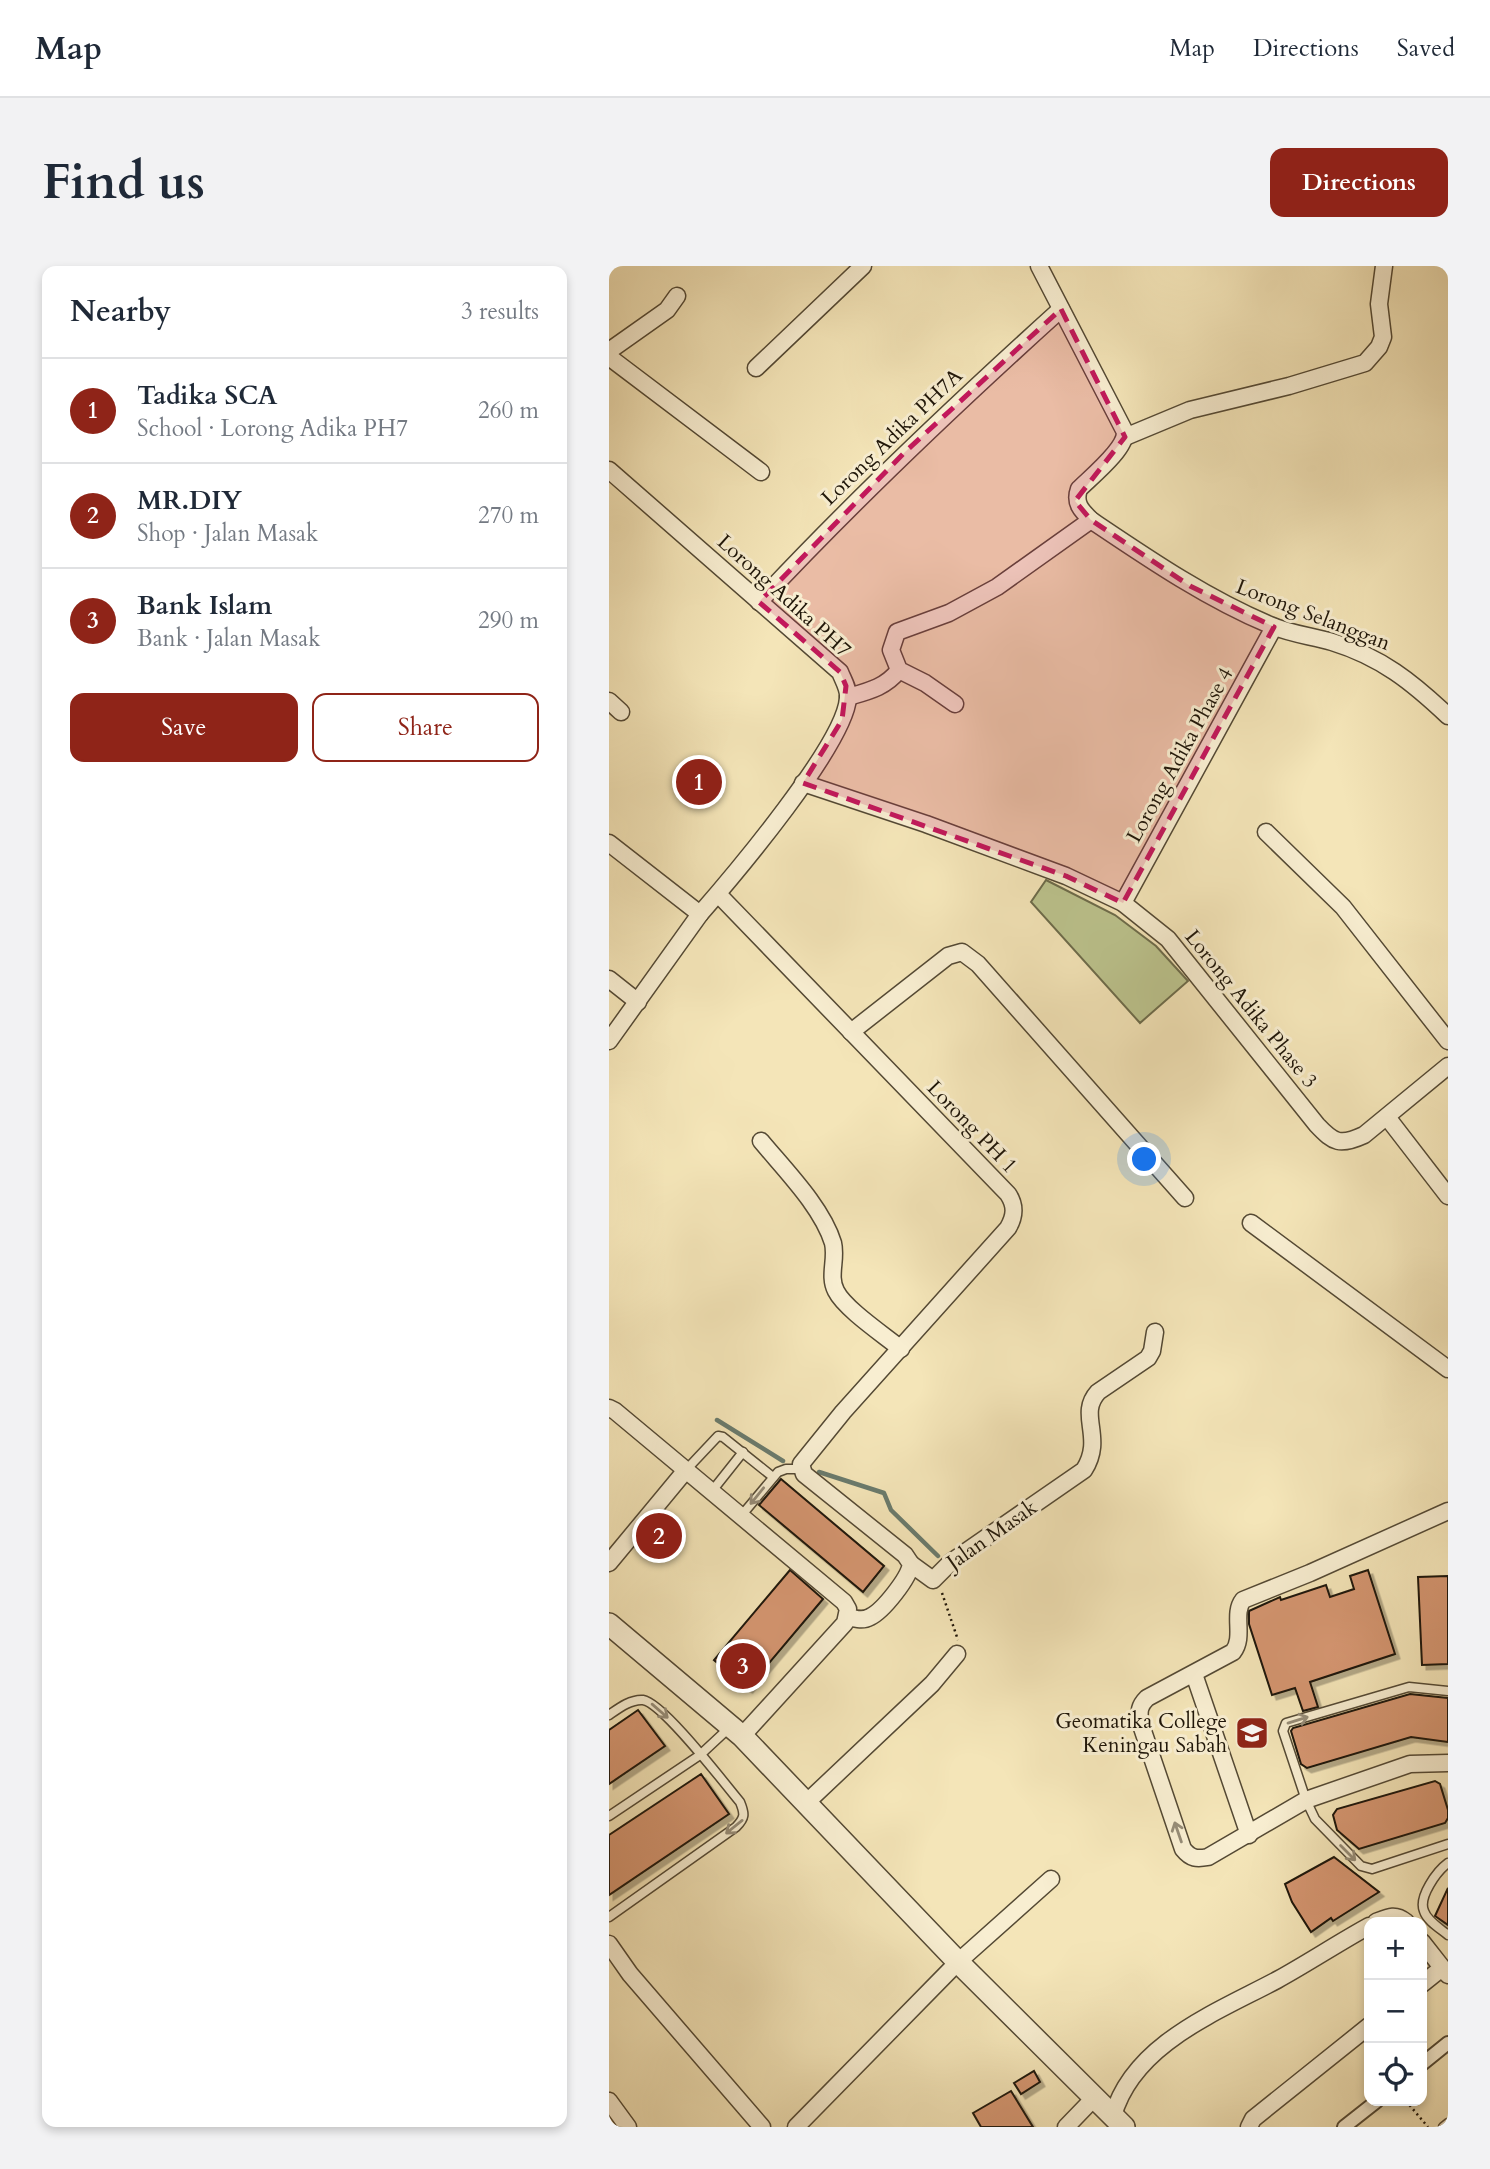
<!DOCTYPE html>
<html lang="en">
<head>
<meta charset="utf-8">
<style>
  :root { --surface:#fff; --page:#f2f2f3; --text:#1f2937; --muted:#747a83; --line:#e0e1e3; --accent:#8f2418 }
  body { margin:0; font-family:Cardo,serif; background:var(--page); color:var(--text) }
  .controls { position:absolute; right:21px; bottom:21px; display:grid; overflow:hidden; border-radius:14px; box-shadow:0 4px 10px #0003 }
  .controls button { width:63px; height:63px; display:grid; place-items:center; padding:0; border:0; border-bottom:2px solid var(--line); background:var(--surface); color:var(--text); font:35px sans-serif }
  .you { position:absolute; left:536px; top:894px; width:24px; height:24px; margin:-18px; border:5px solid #fff; border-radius:50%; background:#1a73e8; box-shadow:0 0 0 10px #1a73e833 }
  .badge { display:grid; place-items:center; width:46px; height:46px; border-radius:50%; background:var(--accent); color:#fff; font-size:23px; font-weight:700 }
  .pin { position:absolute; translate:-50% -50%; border:4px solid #fff; box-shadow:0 2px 7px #0006 }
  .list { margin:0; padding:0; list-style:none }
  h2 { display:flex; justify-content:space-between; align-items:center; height:91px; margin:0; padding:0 28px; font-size:30px }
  h2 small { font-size:23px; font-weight:400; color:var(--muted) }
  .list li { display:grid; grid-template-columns:46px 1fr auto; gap:21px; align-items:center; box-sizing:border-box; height:105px; padding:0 28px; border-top:2px solid var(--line) }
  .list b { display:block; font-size:26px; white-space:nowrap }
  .list p { margin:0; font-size:23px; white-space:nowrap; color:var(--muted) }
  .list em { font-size:23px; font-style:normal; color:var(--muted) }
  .actions { display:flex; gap:14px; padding:21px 28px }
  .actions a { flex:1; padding:16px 0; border:2px solid var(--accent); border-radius:14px; text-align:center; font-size:24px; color:var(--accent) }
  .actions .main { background:var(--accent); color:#fff }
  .icon { flex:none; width:38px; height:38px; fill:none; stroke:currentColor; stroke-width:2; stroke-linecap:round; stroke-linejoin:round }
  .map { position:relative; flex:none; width:839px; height:1861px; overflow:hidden; border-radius:14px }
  header { display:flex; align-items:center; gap:42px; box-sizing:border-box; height:98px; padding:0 35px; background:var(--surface); border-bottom:2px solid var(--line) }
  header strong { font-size:33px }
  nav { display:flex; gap:38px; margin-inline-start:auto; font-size:24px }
  .intro { display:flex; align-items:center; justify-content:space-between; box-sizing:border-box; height:168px; padding:0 42px }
  h1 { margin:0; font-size:49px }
  .button { padding:18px 32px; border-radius:14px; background:var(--accent); color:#fff; font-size:24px; font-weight:700 }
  main { display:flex; gap:42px; padding:0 42px }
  aside { flex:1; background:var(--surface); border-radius:14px; box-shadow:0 4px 10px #0003 }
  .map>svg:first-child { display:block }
</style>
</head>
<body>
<header>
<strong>Map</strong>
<nav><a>Map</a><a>Directions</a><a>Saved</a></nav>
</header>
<div class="intro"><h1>Find us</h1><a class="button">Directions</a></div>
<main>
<aside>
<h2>Nearby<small>3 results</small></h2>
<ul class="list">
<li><span class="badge">1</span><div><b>Tadika SCA</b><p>School · Lorong Adika PH7</p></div><em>260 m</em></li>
<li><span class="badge">2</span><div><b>MR.DIY</b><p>Shop · Jalan Masak</p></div><em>270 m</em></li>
<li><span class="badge">3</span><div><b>Bank Islam</b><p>Bank · Jalan Masak</p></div><em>290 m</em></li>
</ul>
<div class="actions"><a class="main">Save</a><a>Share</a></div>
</aside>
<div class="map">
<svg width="839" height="1861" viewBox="0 0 839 1861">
  <defs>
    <filter id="shadow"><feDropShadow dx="4.5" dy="4.5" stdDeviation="0" flood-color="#0004"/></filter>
  </defs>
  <rect width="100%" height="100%" fill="#f4e5b8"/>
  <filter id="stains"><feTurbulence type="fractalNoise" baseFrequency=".00286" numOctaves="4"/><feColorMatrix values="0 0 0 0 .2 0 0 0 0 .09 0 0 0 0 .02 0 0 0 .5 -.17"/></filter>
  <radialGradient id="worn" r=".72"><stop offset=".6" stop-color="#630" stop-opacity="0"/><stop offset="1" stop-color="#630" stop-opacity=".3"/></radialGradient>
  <path fill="#bcc48e" stroke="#6d6c4b" stroke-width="2" d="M 437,614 L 506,649 L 547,680 L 579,715 L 531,757 L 422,636 Z"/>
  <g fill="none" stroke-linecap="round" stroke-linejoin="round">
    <g stroke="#6a7b6d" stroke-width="4.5">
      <path d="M 108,1154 L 174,1195"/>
      <path d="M 210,1206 L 275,1227 L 282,1244 L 329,1290"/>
    </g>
  </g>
  <g fill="#d4956f" stroke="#1e1508" stroke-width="2" filter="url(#shadow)">
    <path d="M 172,1213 L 275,1300 L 254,1326 L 150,1239 Z"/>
    <path d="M 181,1304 L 214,1333 L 139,1422 L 105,1394 Z"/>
    <path d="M 759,1304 L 786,1388 L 701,1416 L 709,1441 L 694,1445 L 686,1422 L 663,1429 L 640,1358 L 640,1345 L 671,1331 L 672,1334 L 717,1319 L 721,1331 L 745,1323 L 741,1310 Z"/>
    <path d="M 839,1310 L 839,1398 L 813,1399 L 809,1311 Z"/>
    <path d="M 801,1428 L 839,1432 L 839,1476 L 802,1471 L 698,1502 L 692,1498 L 682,1465 L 684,1462 Z"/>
    <path d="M 29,1444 L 56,1480 L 0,1518 L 0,1464 Z"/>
    <path d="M 92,1508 L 120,1548 L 0,1629 L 0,1569 Z"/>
    <path d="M 826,1515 L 831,1518 L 839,1544 L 839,1552 L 836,1557 L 750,1583 L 728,1564 L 724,1549 L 728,1543 Z"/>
    <path d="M 725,1591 L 770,1626 L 724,1655 L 722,1652 L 702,1666 L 683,1636 L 676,1618 Z"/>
    <path d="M 839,1622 L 839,1659 L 826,1650 Z"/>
    <path d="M 425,1805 L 431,1816 L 412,1828 L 405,1817 Z"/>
    <path d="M 402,1825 L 424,1861 L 372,1861 L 364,1847 Z"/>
  </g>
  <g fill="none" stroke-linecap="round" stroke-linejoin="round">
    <defs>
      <g id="service">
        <path d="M 77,1204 L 109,1170 L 114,1171 L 164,1211"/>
        <path d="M 103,1225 L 134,1186"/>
        <path d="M 132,1250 L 169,1206 L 177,1203 L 192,1203"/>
        <path d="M 839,1425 L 800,1421 L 677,1457 L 674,1465 L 697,1534 L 706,1553 L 752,1600 L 763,1603 L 839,1578"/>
        <path d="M 0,1449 C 10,1442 22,1433 34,1434 C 54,1437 115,1517 131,1536 C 136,1548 136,1552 127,1561 L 0,1651"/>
        <path d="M 0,1550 L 91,1489 L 120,1462"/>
        <path d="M 839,1597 C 828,1605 809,1631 815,1645 C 818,1655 832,1663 839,1669"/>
        <path d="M 834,1861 L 839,1857"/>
      </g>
      <g id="pedestrian">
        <path d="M 813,1798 L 839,1777"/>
        <path d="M 735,1861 L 768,1835"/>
      </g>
      <g id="minor">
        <path d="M 430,0 L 516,166 C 517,183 482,211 470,223 C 465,237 472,244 482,254 C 540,293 597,332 661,359 C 681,368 703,370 723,376 C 772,391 803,416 839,450"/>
        <path d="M 0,85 L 58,44 L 68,30"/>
        <path d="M 0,91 L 152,206"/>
        <path d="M 147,102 L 254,0"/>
        <path d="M 516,171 L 581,144 L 680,120 L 756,97 L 770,81 L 774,71 L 770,38 L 775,0"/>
        <path d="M 0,204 L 231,406 C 234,414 240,423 239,432 C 236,478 125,609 91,648"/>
        <path d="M 150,336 C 246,233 348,137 452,43"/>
        <path d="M 239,431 C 260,425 277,421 290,404"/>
        <path d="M 0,435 L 12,446"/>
        <path d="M 346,438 L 316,417 L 290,404 L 282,384 L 288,366 L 340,347 L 388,321 L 482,254"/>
        <path d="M 194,517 L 317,558 L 457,610 L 514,637 L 559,673 L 708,859 C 725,877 731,880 755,869 L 839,800"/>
        <path d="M 657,566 L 734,641 L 839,775"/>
        <path d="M 0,577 L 91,648 L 0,775"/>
        <path d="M 109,628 L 399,928 C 407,940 406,950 399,962 L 234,1146 L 192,1198 L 195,1208 L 296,1289 L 302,1298 C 300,1312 274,1345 261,1351 C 254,1355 247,1353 239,1351"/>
        <path d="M 514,637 L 665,361"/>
        <path d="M 0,713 L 29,736"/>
        <path d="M 242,766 L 339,690 L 353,686 L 369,698 L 576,932"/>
        <path d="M 778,851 L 839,930"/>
        <path d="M 152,875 C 176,904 213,941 224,977 C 228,993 219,1010 227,1025 C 236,1043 275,1069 292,1083"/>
        <path d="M 642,957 L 839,1103"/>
        <path d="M 0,1142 L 6,1145 L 235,1336 L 239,1343 L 236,1357 L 133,1470"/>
        <path d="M 839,1245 L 701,1307 L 634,1334 C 623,1348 636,1371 624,1386 L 538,1432 C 530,1440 530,1445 531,1456 L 574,1583 C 582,1593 588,1593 599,1591 L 697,1534 L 801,1498 L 839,1497"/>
        <path d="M 0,1297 L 77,1204"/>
        <path d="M 302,1298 L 324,1314 L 342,1296 L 475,1204 C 496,1171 468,1149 489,1126 L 539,1092 L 543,1085 L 546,1066"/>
        <path d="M 585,1408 L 640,1569"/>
        <path d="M 196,1538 L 323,1418 L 348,1388"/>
        <path d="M 767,1656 C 779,1651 786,1647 797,1656"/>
        <path d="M 813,1676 L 839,1709"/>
        <path d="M 0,1678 L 21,1708 L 153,1861"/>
        <path d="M 813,1718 L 833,1702"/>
        <path d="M 0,1835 L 19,1861"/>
        <path d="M 504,1850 C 524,1778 608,1746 668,1714 C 699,1697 729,1677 760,1660"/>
        <path d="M 187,1861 L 349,1696 L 442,1613"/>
        <path d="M 457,1861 L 486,1831"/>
        <path d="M 640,1861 L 644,1853 L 760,1760"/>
      </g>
      <path id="tertiary" d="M 0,1358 L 133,1470 L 349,1696 L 515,1861"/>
    </defs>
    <use href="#service" stroke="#544934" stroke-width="11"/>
    <use href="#pedestrian" stroke="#544934" stroke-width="16"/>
    <use href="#minor" stroke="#544934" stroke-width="19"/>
    <use href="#tertiary" stroke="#544934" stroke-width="24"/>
    <g stroke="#1e1508" stroke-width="2.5" stroke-dasharray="2 3.5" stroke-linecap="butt">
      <path d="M 333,1327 L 349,1374"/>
      <path d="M 797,1835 L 819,1861"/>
    </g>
    <use href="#service" stroke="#f8eed1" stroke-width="8"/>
    <use href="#pedestrian" stroke="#f8eed1" stroke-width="12"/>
    <use href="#minor" stroke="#f8eed1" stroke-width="16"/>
    <use href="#tertiary" stroke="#f8eed1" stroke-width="21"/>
  </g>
  <defs><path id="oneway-shaft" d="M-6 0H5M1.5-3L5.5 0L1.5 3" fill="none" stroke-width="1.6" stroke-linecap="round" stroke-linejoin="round" transform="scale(1.75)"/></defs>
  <g stroke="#968c77">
    <use href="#oneway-shaft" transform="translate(148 1230) rotate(129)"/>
    <use href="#oneway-shaft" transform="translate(51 1445) rotate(41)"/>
    <use href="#oneway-shaft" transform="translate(689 1454) rotate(-17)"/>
    <use href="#oneway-shaft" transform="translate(125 1561) rotate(141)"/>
    <use href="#oneway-shaft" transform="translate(569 1566) rotate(-109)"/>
    <use href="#oneway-shaft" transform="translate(739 1587) rotate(45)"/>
  </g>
  <path fill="#c2185b" fill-opacity="0.2" stroke="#c2185b" stroke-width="5" stroke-dasharray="14 9" stroke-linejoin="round" d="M 452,43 L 516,171 L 466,235 L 482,254 L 581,320 L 665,361 L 514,637 L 457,610 L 194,517 L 233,454 L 237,420 L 231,406 L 150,336 L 297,185 Z"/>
  <defs>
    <symbol id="university-square" viewBox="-11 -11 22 22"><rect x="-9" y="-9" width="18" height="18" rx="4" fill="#8f2418" stroke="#f8eed1"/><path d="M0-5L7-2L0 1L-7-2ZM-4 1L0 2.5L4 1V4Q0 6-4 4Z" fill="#fff"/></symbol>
  </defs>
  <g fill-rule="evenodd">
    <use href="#university-square" x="624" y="1448" width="38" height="38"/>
  </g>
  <g text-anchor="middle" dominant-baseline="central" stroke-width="6" stroke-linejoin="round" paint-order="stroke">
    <g font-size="21" fill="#1e1508" stroke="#f8eed1">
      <text transform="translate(283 171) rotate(-44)">Lorong Adika PH7A</text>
      <text transform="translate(175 330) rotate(42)">Lorong Adika PH7</text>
      <text transform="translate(704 349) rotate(21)">Lorong Selanggan</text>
      <text transform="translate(571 489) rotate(-61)">Lorong Adika Phase 4</text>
      <text transform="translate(642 743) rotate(51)">Lorong Adika Phase 3</text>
      <text transform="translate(363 861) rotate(46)">Lorong PH 1</text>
      <text transform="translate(383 1269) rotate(-35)">Jalan Masak</text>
    </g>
    <g font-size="21" fill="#1e1508" stroke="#f8eed1" text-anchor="end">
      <text x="618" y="1455">Geomatika College<tspan x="618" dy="24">Keningau Sabah</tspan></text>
    </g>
  </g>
  <rect width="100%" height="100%" filter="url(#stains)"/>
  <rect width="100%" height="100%" fill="url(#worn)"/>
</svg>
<div class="controls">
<button>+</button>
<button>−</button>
<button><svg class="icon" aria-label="locate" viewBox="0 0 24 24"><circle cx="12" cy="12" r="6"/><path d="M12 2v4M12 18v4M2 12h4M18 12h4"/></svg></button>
</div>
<div class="you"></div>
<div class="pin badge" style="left:90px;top:516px">1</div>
<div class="pin badge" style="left:50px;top:1270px">2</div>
<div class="pin badge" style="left:134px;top:1400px">3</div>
</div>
</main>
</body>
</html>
